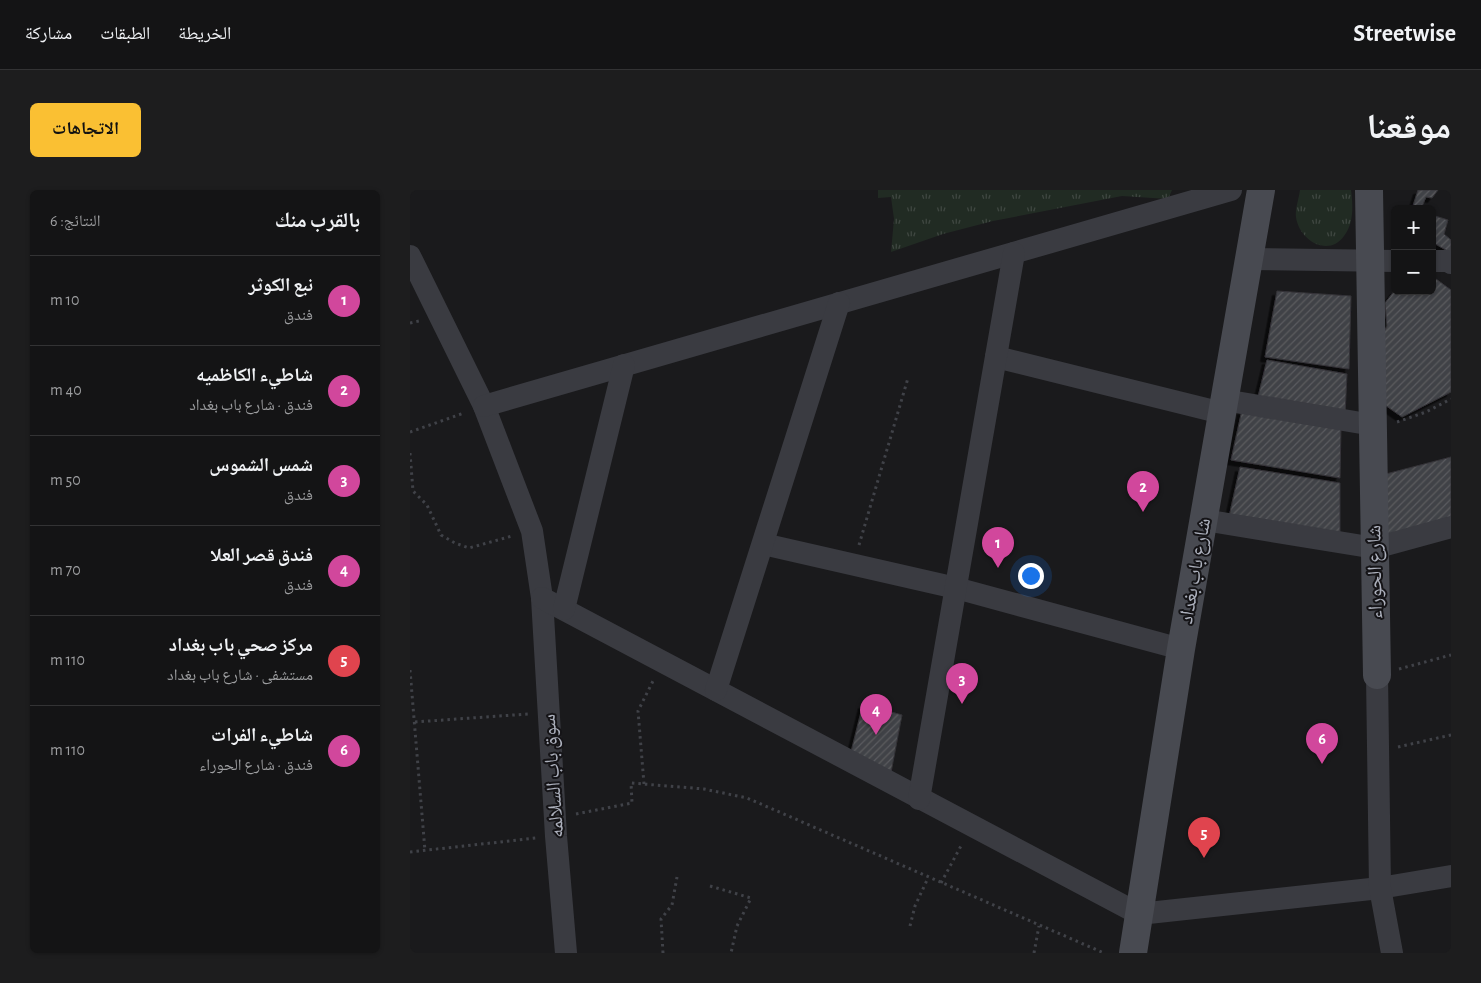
<!DOCTYPE html>
<html lang="ar">
<head>
<meta charset="utf-8">
<style>
  :root { --surface:#141415; --page:#1d1d1e; --text:#f1f3f6; --muted:#9d9ea0; --line:#333334; --accent:#fac033 }
  body { margin:0; font-family:"Alegreya Sans","Noto Naskh Arabic",sans-serif; background:var(--page); color:var(--text); direction:rtl }
  .controls { position:absolute; right:15px; top:15px; display:grid; overflow:hidden; border-radius:8px; box-shadow:0 1px 4px #0004 }
  .controls button { width:45px; height:45px; display:grid; place-items:center; padding:0; border:0; border-bottom:1px solid var(--line); background:var(--surface); color:var(--text); font:25px sans-serif }
  .you { position:absolute; left:620px; top:385px; width:18px; height:18px; margin:-12px; border:4px solid #fff; border-radius:50%; background:#1a73e8; box-shadow:0 0 0 8px #1a73e833 }
  .badge { display:grid; place-items:center; width:32px; height:32px; border-radius:50%; background:var(--accent); color:#fff; font-size:16px; font-weight:700 }
  .pin { position:absolute; translate:-50% -41px; filter:drop-shadow(0 1px 2px #0008) }
  .pin::after { content:''; position:absolute; top:26px; width:18px; height:15px; background:inherit; clip-path:polygon(0 0,100% 0,50% 100%) }
  .list { margin:0; padding:0; list-style:none }
  h2 { display:flex; justify-content:space-between; align-items:center; height:65px; margin:0; padding:0 20px; font-size:21px }
  h2 small { font-size:16px; font-weight:400; color:var(--muted) }
  .list li { display:grid; grid-template-columns:32px 1fr auto; gap:15px; align-items:center; box-sizing:border-box; height:90px; padding:0 20px; border-top:1px solid var(--line) }
  .list b { display:block; font-size:19px; white-space:nowrap }
  .list p { margin:0; font-size:16px; white-space:nowrap; color:var(--muted) }
  .list em { font-size:16px; font-style:normal; color:var(--muted) }
  .map { position:relative; flex:none; width:1041px; height:763px; overflow:hidden; direction:ltr; border-radius:8px }
  header { display:flex; align-items:center; gap:30px; box-sizing:border-box; height:70px; padding:0 25px; background:var(--surface); border-bottom:1px solid var(--line) }
  header strong { font-size:24px }
  nav { display:flex; gap:28px; margin-inline-start:auto; font-size:18px }
  .intro { display:flex; align-items:center; justify-content:space-between; box-sizing:border-box; height:120px; padding:0 30px }
  h1 { margin:0; font-size:35px }
  .button { padding:12px 22px; border-radius:8px; background:var(--accent); color:#111; font-size:18px; font-weight:700 }
  main { display:flex; gap:30px; padding:0 30px }
  aside { flex:1; background:var(--surface); border-radius:8px; box-shadow:0 1px 4px #0004 }
  .map>svg:first-child { display:block }
</style>
</head>
<body>
<header>
<strong>Streetwise</strong>
<nav><a>الخريطة</a><a>الطبقات</a><a>مشاركة</a></nav>
</header>
<div class="intro"><h1>موقعنا</h1><a class="button">الاتجاهات</a></div>
<main>
<div class="map">
<svg width="1041" height="763" viewBox="0 0 1041 763">
  <defs>
    <pattern id="park-tufts" width="24" height="20" patternUnits="userSpaceOnUse" patternTransform="scale(1.25)"><rect width="24" height="20" fill="#212b23"/><path d="M3 7l-1-3M5 7V3M7 7l1-3M15 17l-1-3M17 17v-4M19 17l1-3" fill="none" stroke="#3f4741"/></pattern>
    <pattern id="building-hatch" width="6" height="6" patternUnits="userSpaceOnUse" patternTransform="scale(1.25)"><rect width="6" height="6" fill="#414246"/><path d="M-1 1l2-2M0 6l6-6M5 7l2-2" fill="none" stroke="#5a5b5f"/></pattern>
    <filter id="shadow"><feDropShadow dx="-4.5" dy="4.5" stdDeviation="0" flood-color="#0009"/></filter>
  </defs>
  <rect width="100%" height="100%" fill="#1a1a1c"/>
  <g fill="url(#park-tufts)">
    <path d="M 468,0 L 762,0 L 758,9 L 712,6 L 583,31 L 533,44 L 481,62 L 484,29 L 481,7 L 468,8 Z"/>
    <path d="M 890,0 L 941,0 C 943,15 944,33 934,46 C 918,68 889,50 886,27 C 885,19 889,8 890,0 Z"/>
  </g>
  <g fill="url(#building-hatch)" stroke="#343338" filter="url(#shadow)">
    <path d="M 1008,0 L 1028,0 L 1022,8 L 1016,7 L 1011,19 L 1002,19 Z"/>
    <path d="M 1022,25 L 1038,30 L 1034,44 L 1041,50 L 1041,63 L 1022,52 Z"/>
    <path d="M 1022,86 L 1041,100 L 1041,202 L 992,227 L 975,215 L 968,155 L 977,136 L 975,113 L 985,100 L 1022,101 Z"/>
    <path d="M 867,101 L 941,106 L 939,179 L 855,167 Z"/>
    <path d="M 857,170 L 937,184 L 935,225 L 847,211 Z"/>
    <path d="M 832,220 L 931,237 L 930,288 L 821,270 Z"/>
    <path d="M 1041,267 L 1041,332 L 973,351 L 972,285 Z"/>
    <path d="M 830,277 L 930,293 L 930,347 L 819,327 Z"/>
    <path d="M 453,514 L 492,525 L 479,593 L 439,570 Z"/>
  </g>
  <g fill="none" stroke-linecap="round" stroke-linejoin="round">
    <g stroke="#404248" stroke-width="3" stroke-dasharray="2.5 4" stroke-linecap="butt">
      <path d="M 0,133 L 9,131"/>
      <path d="M 987,232 L 1016,222 L 1041,209"/>
      <path d="M 0,242 L 54,223"/>
      <path d="M 0,263 L 3,301 L 17,315 L 31,345 L 45,353 L 59,358 L 102,346"/>
      <path d="M 449,355 L 498,188"/>
      <path d="M 989,479 L 1041,465"/>
      <path d="M 0,480 L 15,661"/>
      <path d="M 5,532 L 118,524"/>
      <path d="M 988,557 L 1041,545"/>
      <path d="M 234,594 L 228,521 L 243,491"/>
      <path d="M 166,624 L 222,613 L 221,593 L 294,599 L 337,608 L 694,763"/>
      <path d="M 0,662 L 126,648"/>
      <path d="M 531,693 L 552,654"/>
      <path d="M 300,696 L 341,708 L 327,736 L 321,763"/>
      <path d="M 500,736 L 505,716 L 518,688"/>
      <path d="M 253,763 L 251,729 L 262,715 L 267,687"/>
      <path d="M 624,763 L 629,736"/>
    </g>
    <g stroke="#3a3b41" stroke-width="22">
      <path d="M 0,66 L 74,216 L 122,341 L 132,408 L 146,646 L 156,763"/>
      <path d="M 839,69 L 985,71"/>
      <path d="M 1022,71 L 1038,71 L 1041,73"/>
      <path d="M 586,167 L 812,223"/>
      <path d="M 814,210 L 963,235"/>
      <path d="M 74,216 L 821,0"/>
      <path d="M 794,330 L 965,358 L 1041,337"/>
      <path d="M 353,354 L 546,398 L 771,459"/>
      <path d="M 132,408 L 729,724 L 970,698 L 1041,686"/>
      <path d="M 154,419 L 214,175"/>
      <path d="M 967,485 L 970,698 L 982,763"/>
      <path d="M 306,500 L 429,113"/>
      <path d="M 509,609 L 604,63"/>
    </g>
    <g stroke="#484a51" stroke-width="28">
      <path d="M 959,0 L 967,485"/>
      <path d="M 723,763 L 771,459 L 851,0"/>
    </g>
  </g>
  <g text-anchor="middle" dominant-baseline="central" stroke-width="4" stroke-linejoin="round" paint-order="stroke">
    <g font-size="20" fill="#acb0bc" stroke="#151417">
      <text transform="translate(785 381) rotate(-80)">شارع باب بغداد</text>
      <text transform="translate(965 382) rotate(-91)">شارع الحوراء</text>
      <text transform="translate(143 586) rotate(-94)">سوق باب السلالمه</text>
    </g>
  </g>
</svg>
<div class="controls">
<button>+</button>
<button>−</button>
</div>
<div class="you"></div>
<div class="pin badge" style="left:588px;top:378px;background:#d1479c">1</div>
<div class="pin badge" style="left:733px;top:322px;background:#d1479c">2</div>
<div class="pin badge" style="left:552px;top:514px;background:#d1479c">3</div>
<div class="pin badge" style="left:466px;top:545px;background:#d1479c">4</div>
<div class="pin badge" style="left:794px;top:668px;background:#e0444e">5</div>
<div class="pin badge" style="left:912px;top:574px;background:#d1479c">6</div>
</div>
<aside>
<h2>بالقرب منك<small>النتائج: 6</small></h2>
<ul class="list">
<li><span class="badge" style="background:#d1479c">1</span><div><b>نبع الكوثر</b><p>فندق</p></div><em>10 m</em></li>
<li><span class="badge" style="background:#d1479c">2</span><div><b>شاطيء الكاظميه</b><p>فندق · شارع باب بغداد</p></div><em>40 m</em></li>
<li><span class="badge" style="background:#d1479c">3</span><div><b>شمس الشموس</b><p>فندق</p></div><em>50 m</em></li>
<li><span class="badge" style="background:#d1479c">4</span><div><b>فندق قصر العلا</b><p>فندق</p></div><em>70 m</em></li>
<li><span class="badge" style="background:#e0444e">5</span><div><b>مركز صحي باب بغداد</b><p>مستشفى · شارع باب بغداد</p></div><em>110 m</em></li>
<li><span class="badge" style="background:#d1479c">6</span><div><b>شاطيء الفرات</b><p>فندق · شارع الحوراء</p></div><em>110 m</em></li>
</ul>
</aside>
</main>
</body>
</html>
